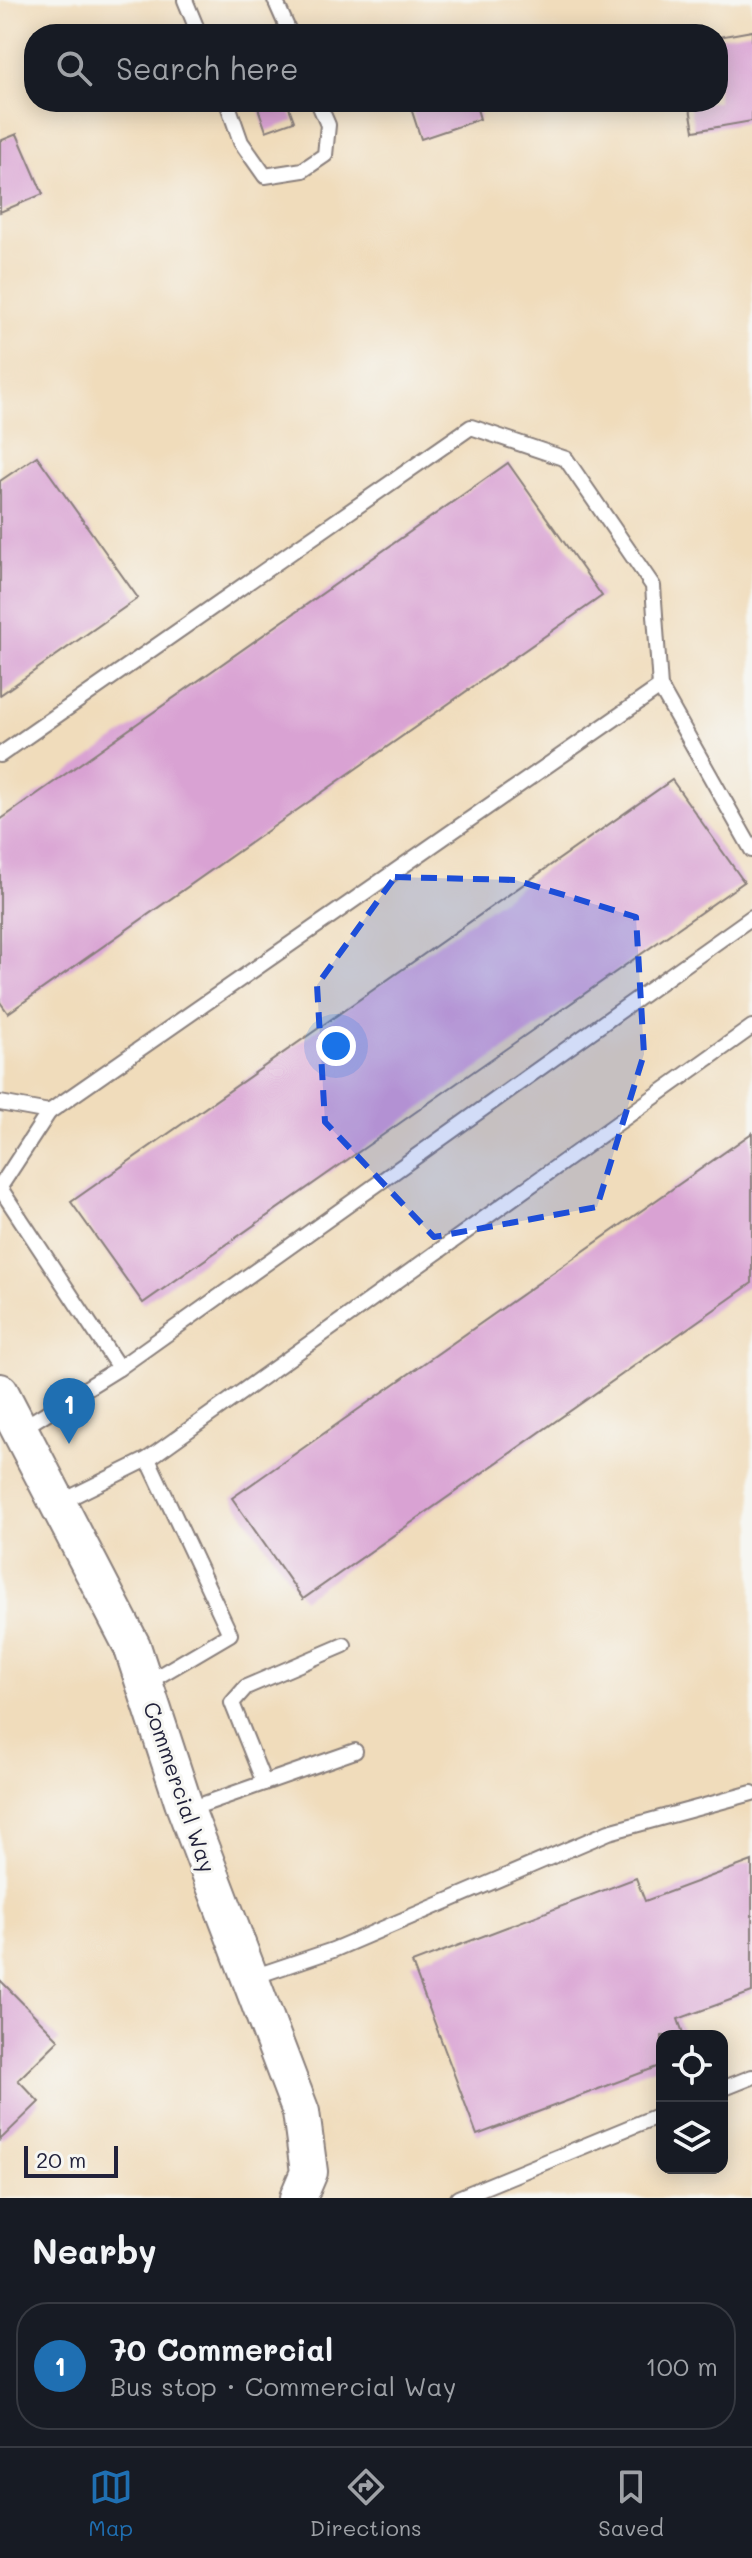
<!DOCTYPE html>
<html lang="en">
<head>
<meta charset="utf-8">
<style>
  :root { --surface:#171b24; --page:#20242c; --text:#f1f3f6; --muted:#9ea1a6; --line:#363941; --accent:#1f6fb2 }
  body { margin:0; font-family:Mali,sans-serif; background:var(--page); color:var(--text) }
  .controls { position:absolute; right:24px; bottom:24px; display:grid; overflow:hidden; border-radius:16px; box-shadow:0 4px 20px #0003 }
  .controls button { width:72px; height:72px; display:grid; place-items:center; padding:0; border:0; border-bottom:2px solid var(--line); background:var(--surface); color:var(--text); font:40px sans-serif }
  .scale { position:absolute; left:24px; bottom:20px; width:94px; box-sizing:border-box; padding-left:8px; border:4px solid #22223b; border-top:0; font-size:22px; line-height:28px; white-space:nowrap; color:#22223b; -webkit-text-stroke:6px #f6f6f2; paint-order:stroke }
  .you { position:absolute; left:336px; top:1046px; width:28px; height:28px; margin:-20px; border:6px solid #fff; border-radius:50%; background:#1a73e8; box-shadow:0 0 0 12px #1a73e833 }
  .badge { display:grid; place-items:center; width:52px; height:52px; border-radius:50%; background:var(--accent); color:#fff; font-size:26px; font-weight:700 }
  .pin { position:absolute; translate:-50% -66px; filter:drop-shadow(0 2px 4px #0008) }
  .pin::after { content:''; position:absolute; top:42px; width:28px; height:24px; background:inherit; clip-path:polygon(0 0,100% 0,50% 100%) }
  .list { margin:0; padding:0; list-style:none }
  h2 { display:flex; justify-content:space-between; align-items:center; height:104px; margin:0; padding:0 32px; font-size:34px }
  h2 small { font-size:26px; font-weight:400; color:var(--muted) }
  .list li { display:grid; grid-template-columns:52px 1fr auto; gap:24px; align-items:center; box-sizing:border-box; height:128px; margin:0 16px 16px; padding:0 16px; border:2px solid var(--line); border-radius:32px }
  .list b { display:block; font-size:30px; white-space:nowrap }
  .list p { margin:0; font-size:26px; white-space:nowrap; color:var(--muted) }
  .list em { font-size:26px; font-style:normal; color:var(--muted) }
  .icon { flex:none; width:44px; height:44px; fill:none; stroke:currentColor; stroke-width:2; stroke-linecap:round; stroke-linejoin:round }
  .map { position:relative; flex:none; width:752px; height:2198px; overflow:hidden }
  .search { position:absolute; background:var(--surface); box-shadow:0 4px 20px #0003; left:24px; right:24px; top:24px; height:88px; display:flex; align-items:center; gap:20px; box-sizing:border-box; padding:0 28px; border-radius:32px; color:var(--muted); font-size:30px }
  .sheet { height:248px; background:var(--surface) }
  nav { display:flex; justify-content:space-around; align-items:center; box-sizing:border-box; height:112px; border-top:2px solid var(--line); background:var(--surface); font-size:22px; color:var(--muted) }
  nav a { display:grid; justify-items:center; gap:4px }
  nav .on { color:var(--accent) }
  .map>svg:first-child { display:block }
</style>
</head>
<body>
<div class="map">
<svg width="752" height="2198" viewBox="0 0 752 2198">
  <rect width="100%" height="100%" fill="#f6f6f2"/>
  <filter id="ink" filterUnits="userSpaceOnUse"><feTurbulence type="fractalNoise" baseFrequency=".0125" numOctaves="2"/><feDisplacementMap in="SourceGraphic" scale="16" xChannelSelector="R" yChannelSelector="G"/><feConvolveMatrix kernelMatrix="1 2 1 2 8 2 1 2 1" color-interpolation-filters="sRGB"/></filter>
  <filter id="wash" filterUnits="userSpaceOnUse"><feTurbulence type="fractalNoise" baseFrequency=".006" numOctaves="4" result="noise"/><feDisplacementMap in="SourceGraphic" scale="32" xChannelSelector="R" yChannelSelector="G"/><feGaussianBlur stdDeviation="1.8" result="paint"/><feColorMatrix in="noise" values="0 0 0 0 0 0 0 0 0 0 0 0 0 0 0 0 0 1.4 0 .05"/><feComposite in="paint" operator="in"/></filter>
  <g filter="url(#wash)">
    <rect width="100%" height="100%" fill="#f0dcbb"/>
    <g id="blocks">
      <g fill="#d9a2d3">
        <path d="M 752,31 L 752,121 L 694,131 L 689,102 L 718,102 L 718,37 Z"/>
        <path d="M 256,102 L 287,102 L 294,121 L 266,131 Z"/>
        <path d="M 409,102 L 475,102 L 480,119 L 421,139 Z"/>
        <path d="M 17,134 L 43,194 L 0,212 L 0,141 Z"/>
        <path d="M 37,456 L 138,598 L 0,695 L 0,481 Z"/>
        <path d="M 508,463 L 602,596 L 8,1013 L 0,1002 L 0,820 Z"/>
        <path d="M 672,780 L 744,882 L 143,1303 L 71,1202 Z"/>
        <path d="M 752,1133 L 752,1283 L 303,1599 L 232,1498 Z"/>
        <path d="M 752,1861 L 752,1992 L 678,2019 L 684,2036 L 662,2036 L 662,2065 L 477,2135 L 412,1963 L 636,1878 L 645,1901 Z"/>
        <path d="M 0,1980 L 59,2040 L 18,2080 L 39,2102 L 0,2140 Z"/>
      </g>
    </g>
  </g>
  <g filter="url(#ink)">
    <use href="#blocks" fill-opacity="0" stroke="#897f7b" stroke-width="2"/>
    <g fill="none" stroke-linecap="round" stroke-linejoin="round">
      <defs>
        <g id="service">
          <path d="M 185,0 L 199,34"/>
          <path d="M 275,0 L 290,34"/>
          <path d="M 227,102 L 241,142 L 265,176 L 303,170 L 325,155 L 328,125 L 318,102"/>
          <path d="M 0,755 L 471,427 L 566,459 L 653,586 L 660,687"/>
          <path d="M 0,1103 L 49,1112 L 0,1187"/>
          <path d="M 49,1112 L 660,687 L 752,850"/>
          <path d="M 0,1188 L 119,1368 L 19,1430"/>
          <path d="M 119,1368 L 752,917"/>
          <path d="M 148,1459 L 752,1027"/>
          <path d="M 59,1503 L 148,1459 L 230,1634 L 145,1684"/>
          <path d="M 264,1783 L 232,1703 L 246,1687 L 344,1645"/>
          <path d="M 187,1810 L 355,1751"/>
          <path d="M 250,1978 L 333,1950 L 609,1832 L 752,1793"/>
          <path d="M 722,2089 L 752,2077"/>
          <path d="M 458,2198 L 662,2114"/>
        </g>
        <path id="tertiary" d="M 0,1392 L 132,1646 L 183,1802 L 301,2112 L 309,2172 L 298,2198"/>
      </defs>
      <use href="#service" stroke="#897f7b" stroke-width="18"/>
      <use href="#tertiary" stroke="#897f7b" stroke-width="40"/>
      <use href="#service" stroke="#fff" stroke-width="14"/>
      <use href="#tertiary" stroke="#fff" stroke-width="36"/>
    </g>
  </g>
  <path fill="#1d4ed8" fill-opacity="0.2" stroke="#1d4ed8" stroke-width="6" stroke-dasharray="16 10" stroke-linejoin="round" d="M 395,877 L 515,880 L 636,917 L 644,1054 L 597,1207 L 434,1237 L 325,1122 L 317,985 Z"/>
  <g text-anchor="middle" dominant-baseline="central" stroke-width="6" stroke-linejoin="round" paint-order="stroke">
    <g font-size="22" fill="#22223b" stroke="#f6f6f2">
      <text transform="translate(180 1787) rotate(71)">Commercial Way</text>
    </g>
  </g>
</svg>
<div class="controls">
<button><svg class="icon" aria-label="locate" viewBox="0 0 24 24"><circle cx="12" cy="12" r="6"/><path d="M12 2v4M12 18v4M2 12h4M18 12h4"/></svg></button>
<button><svg class="icon" aria-label="layers" viewBox="0 0 24 24"><path d="M12 4l9 5-9 5-9-5zM3 14l9 5 9-5"/></svg></button>
</div>
<div class="scale">20 m</div>
<div class="you"></div>
<div class="pin badge" style="left:69px;top:1444px">1</div>
<div class="search"><svg class="icon" aria-label="search" viewBox="0 0 24 24"><circle cx="10" cy="10" r="6"/><path d="M15 15l6 6"/></svg>Search here</div>
</div>
<section class="sheet">
<h2>Nearby<small></small></h2>
<ul class="list">
<li><span class="badge">1</span><div><b>70 Commercial</b><p>Bus stop · Commercial Way</p></div><em>100 m</em></li>
</ul>
</section>
<nav>
<a class="on"><svg class="icon" aria-label="map" viewBox="0 0 24 24"><path d="M3 6l6-2 6 2 6-2v14l-6 2-6-2-6 2zM9 4v14M15 6v14"/></svg>Map</a>
<a><svg class="icon" aria-label="directions" viewBox="0 0 24 24"><path d="M12 3l9 9-9 9-9-9zM9 14v-3h6M13 9l2 2-2 2"/></svg>Directions</a>
<a><svg class="icon" aria-label="saved" viewBox="0 0 24 24"><path d="M7 4h10v16l-5-4-5 4z"/></svg>Saved</a>
</nav>
</body>
</html>
